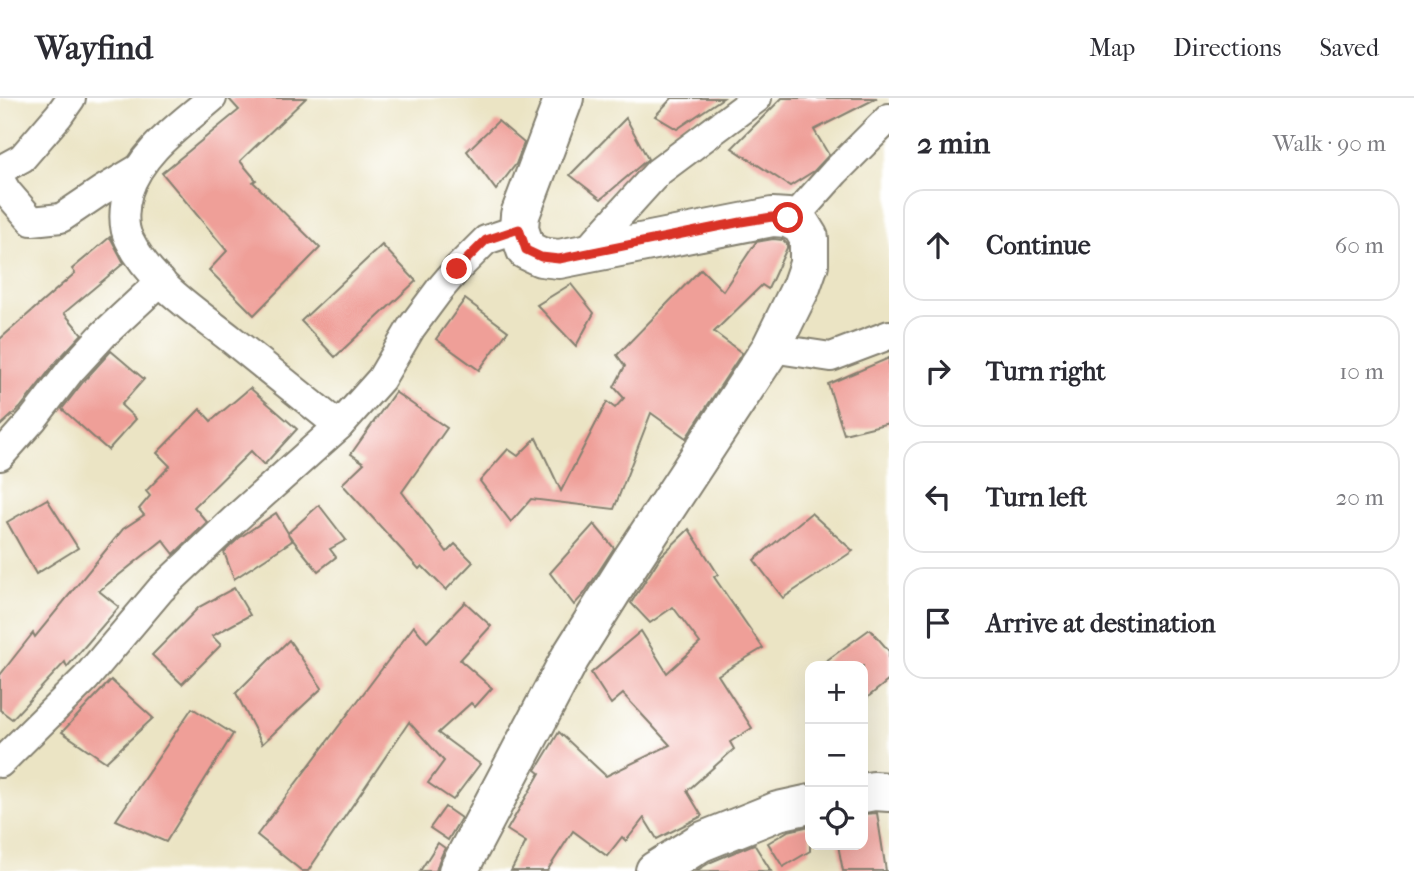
<!DOCTYPE html>
<html lang="en">
<head>
<meta charset="utf-8">
<style>
  :root { --surface:#fff; --page:#f2f2f3; --text:#2b2b33; --muted:#7c7c81; --line:#e1e1e2 }
  body { margin:0; font-family:"IM FELL French Canon",serif; background:var(--page); color:var(--text) }
  .controls { position:absolute; right:21px; bottom:21px; display:grid; overflow:hidden; border-radius:14px; box-shadow:0 7px 28px #0002 }
  .controls button { width:63px; height:63px; display:grid; place-items:center; padding:0; border:0; border-bottom:2px solid var(--line); background:var(--surface); color:var(--text); font:35px sans-serif }
  .stop { position:absolute; width:21px; height:21px; margin:-16px; border:5px solid #d93025; border-radius:50%; background:#fff }
  .stop.end { background:#d93025; border-color:#fff; box-shadow:0 2px 7px #0008 }
  .list { margin:0; padding:0; list-style:none }
  h2 { display:flex; justify-content:space-between; align-items:center; height:91px; margin:0; padding:0 28px; font-size:30px }
  h2 small { font-size:23px; font-weight:400; color:var(--muted) }
  .list li { display:grid; grid-template-columns:46px 1fr auto; gap:21px; align-items:center; box-sizing:border-box; height:112px; margin:0 14px 14px; padding:0 14px; border:2px solid var(--line); border-radius:21px }
  .list b { display:block; font-size:26px; white-space:nowrap }
  .list em { font-size:23px; font-style:normal; color:var(--muted) }
  .icon { flex:none; width:38px; height:38px; fill:none; stroke:currentColor; stroke-width:2; stroke-linecap:round; stroke-linejoin:round }
  .map { position:relative; flex:none; width:889px; height:773px; overflow:hidden }
  header { display:flex; align-items:center; gap:42px; box-sizing:border-box; height:98px; padding:0 35px; background:var(--surface); border-bottom:2px solid var(--line) }
  header strong { font-size:33px }
  nav { display:flex; gap:38px; margin-inline-start:auto; font-size:24px }
  main { display:flex }
  aside { flex:1; background:var(--surface) }
  .map>svg:first-child { display:block }
</style>
</head>
<body>
<header>
<strong>Wayfind</strong>
<nav><a>Map</a><a>Directions</a><a>Saved</a></nav>
</header>
<main>
<div class="map">
<svg width="889" height="773" viewBox="0 0 889 773">
  <rect width="100%" height="100%" fill="#fff"/>
  <filter id="ink" filterUnits="userSpaceOnUse"><feTurbulence type="fractalNoise" baseFrequency=".0143" numOctaves="2"/><feDisplacementMap in="SourceGraphic" scale="14" xChannelSelector="R" yChannelSelector="G"/><feConvolveMatrix kernelMatrix="1 2 1 2 8 2 1 2 1" color-interpolation-filters="sRGB"/></filter>
  <filter id="wash" filterUnits="userSpaceOnUse"><feTurbulence type="fractalNoise" baseFrequency=".00686" numOctaves="4" result="noise"/><feDisplacementMap in="SourceGraphic" scale="28" xChannelSelector="R" yChannelSelector="G"/><feGaussianBlur stdDeviation="1.57" result="paint"/><feColorMatrix in="noise" values="0 0 0 0 0 0 0 0 0 0 0 0 0 0 0 0 0 1.4 0 .05"/><feComposite in="paint" operator="in"/></filter>
  <g filter="url(#wash)">
    <rect width="100%" height="100%" fill="#ebe4c4"/>
    <g id="blocks">
      <g fill="#ef9f98">
        <path d="M 228,0 L 306,0 L 240,63 L 256,82 L 253,84 L 320,150 L 254,217 L 209,172 L 227,153 L 162,75 L 239,12 Z"/>
        <path d="M 672,0 L 723,0 L 677,31 L 655,18 Z"/>
        <path d="M 782,0 L 877,0 L 814,32 L 829,57 L 814,73 L 790,88 L 732,50 Z"/>
        <path d="M 626,20 L 648,61 L 601,101 L 570,77 Z"/>
        <path d="M 498,23 L 524,45 L 516,66 L 496,92 L 467,53 Z"/>
        <path d="M 110,139 L 124,165 L 64,215 L 82,236 L 57,263 L 20,310 L 0,328 L 0,241 L 75,175 L 72,171 Z"/>
        <path d="M 773,141 L 783,142 L 787,146 L 787,150 L 768,191 L 762,187 L 714,234 L 742,255 L 686,340 L 651,315 L 614,411 L 531,401 L 511,424 L 480,383 L 508,351 L 518,358 L 536,340 L 561,393 L 607,304 L 615,310 L 624,300 L 614,289 L 625,268 L 617,257 L 701,171 L 723,193 L 756,144 Z"/>
        <path d="M 382,147 L 416,183 L 335,259 L 301,223 Z"/>
        <path d="M 571,186 L 594,215 L 576,248 L 537,207 Z"/>
        <path d="M 465,201 L 508,233 L 479,272 L 436,241 Z"/>
        <path d="M 111,253 L 144,281 L 121,307 L 136,321 L 108,352 L 62,311 L 83,284 Z"/>
        <path d="M 889,260 L 889,325 L 844,336 L 828,286 Z"/>
        <path d="M 250,290 L 297,331 L 264,367 L 251,353 L 194,409 L 207,424 L 174,456 L 163,442 L 99,493 L 119,509 L 67,569 L 65,564 L 12,621 L 0,612 L 0,577 L 33,535 L 35,539 L 123,431 L 144,417 L 139,411 L 150,398 L 146,393 L 170,368 L 157,355 L 200,311 L 211,323 Z"/>
        <path d="M 395,294 L 447,330 L 402,394 L 447,454 L 455,446 L 473,464 L 446,492 L 422,468 L 419,471 L 342,386 L 364,365 L 351,356 Z"/>
        <path d="M 47,401 L 78,450 L 36,476 L 7,424 Z"/>
        <path d="M 319,407 L 346,442 L 330,451 L 336,459 L 318,473 L 288,436 L 292,443 L 234,481 L 224,454 L 239,440 L 276,415 L 288,435 Z"/>
        <path d="M 811,415 L 853,453 L 783,500 L 754,462 Z"/>
        <path d="M 594,426 L 614,450 L 584,496 L 574,507 L 550,475 Z"/>
        <path d="M 689,431 L 718,476 L 714,479 L 763,550 L 718,577 L 752,630 L 730,644 L 734,651 L 687,693 L 702,718 L 657,741 L 644,720 L 626,743 L 622,739 L 607,758 L 573,733 L 547,773 L 511,773 L 526,744 L 507,732 L 540,675 L 536,672 L 559,634 L 606,678 L 670,647 L 623,596 L 611,606 L 591,575 L 641,533 L 667,575 L 700,545 L 673,509 L 650,525 L 631,505 L 661,458 Z"/>
        <path d="M 234,490 L 250,517 L 212,538 L 221,547 L 182,586 L 152,557 L 199,509 Z"/>
        <path d="M 465,504 L 491,528 L 460,562 L 492,590 L 475,609 L 471,605 L 438,635 L 480,666 L 453,702 L 428,685 L 444,663 L 409,624 L 308,773 L 302,773 L 257,737 L 414,528 L 427,544 Z"/>
        <path d="M 870,531 L 889,553 L 889,582 L 863,603 L 863,568 L 819,568 Z"/>
        <path d="M 289,542 L 322,590 L 262,646 L 236,595 Z"/>
        <path d="M 111,582 L 153,620 L 106,664 L 62,634 Z"/>
        <path d="M 192,610 L 233,636 L 166,744 L 116,722 Z"/>
        <path d="M 445,709 L 461,720 L 448,742 L 430,730 Z"/>
        <path d="M 877,715 L 886,773 L 843,773 L 838,747 L 863,747 L 863,716 Z"/>
        <path d="M 810,728 L 810,753 L 783,769 L 768,745 L 788,733 Z"/>
        <path d="M 438,745 L 445,750 L 439,763 L 436,773 L 420,773 Z"/>
        <path d="M 754,746 L 771,773 L 696,773 L 711,764 Z"/>
      </g>
    </g>
  </g>
  <g filter="url(#ink)">
    <use href="#blocks" fill-opacity="0" stroke="#848070" stroke-width="2"/>
    <g fill="none" stroke-linecap="round" stroke-linejoin="round">
      <defs>
        <g id="street">
          <path d="M 212,0 C 181,27 141,53 128,94 C 124,108 122,128 129,141 C 150,184 194,212 231,241 C 267,270 303,299 339,328"/>
          <path d="M 0,72 L 22,60 L 59,17 L 71,0"/>
          <path d="M 0,82 L 7,94 L 32,123 L 61,120 L 101,93 L 138,71"/>
          <path d="M 792,122 L 835,74 L 889,20"/>
          <path d="M 583,157 L 658,74 L 757,0"/>
          <path d="M 771,250 L 831,259 L 889,237"/>
          <path d="M 0,358 L 33,321 L 70,273 L 104,236 L 161,183"/>
          <path d="M 0,665 L 86,580 L 161,491 L 234,422 L 339,328 L 381,281 L 411,230 L 440,191 L 457,171 L 486,142 L 519,131"/>
        </g>
        <g id="secondary">
          <path d="M 863,695 L 874,693 L 889,694"/>
          <path d="M 458,773 L 570,560 L 631,463 L 771,250 L 801,189 L 809,166 L 809,140 L 801,127 L 788,120 L 772,119 L 559,161 L 541,159 L 526,152 L 519,131 L 520,117 L 564,0"/>
          <path d="M 655,773 L 701,744 L 778,713 L 810,706"/>
        </g>
      </defs>
      <use href="#street" stroke="#848070" stroke-width="32"/>
      <use href="#secondary" stroke="#848070" stroke-width="42"/>
      <use href="#street" stroke="#fff" stroke-width="28"/>
      <use href="#secondary" stroke="#fff" stroke-width="38"/>
    </g>
  </g>
  <g fill="none" stroke-linecap="round" stroke-linejoin="round" filter="url(#ink)">
    <path stroke="#d93025" stroke-width="9" d="M 457,171 L 486,142 L 519,131 L 526,152 L 541,159 L 559,161 L 741,124 L 772,119 L 788,120"/>
  </g>
</svg>
<div class="controls">
<button>+</button>
<button>−</button>
<button><svg class="icon" aria-label="locate" viewBox="0 0 24 24"><circle cx="12" cy="12" r="6"/><path d="M12 2v4M12 18v4M2 12h4M18 12h4"/></svg></button>
</div>
<div class="stop" style="left:788px;top:120px"></div>
<div class="stop end" style="left:457px;top:171px"></div>
</div>
<aside>
<h2>2 min<small>Walk · 90 m</small></h2>
<ul class="list">
<li><svg class="icon" aria-label="ahead" viewBox="0 0 24 24"><path d="M12 20V5M6 11l6-6 6 6"/></svg><div><b>Continue</b></div><em>60 m</em></li>
<li><svg class="icon" aria-label="right" viewBox="0 0 24 24"><path d="M7 20v-9h11M14 6l5 5-5 5"/></svg><div><b>Turn right</b></div><em>10 m</em></li>
<li><svg class="icon" aria-label="left" viewBox="0 0 24 24"><path d="M17 20v-9H6M10 6l-5 5 5 5"/></svg><div><b>Turn left</b></div><em>20 m</em></li>
<li><svg class="icon" aria-label="arrive" viewBox="0 0 24 24"><path d="M6 21V4h12l-3 4 3 4H6"/></svg><div><b>Arrive at destination</b></div></li>
</ul>
</aside>
</main>
</body>
</html>
